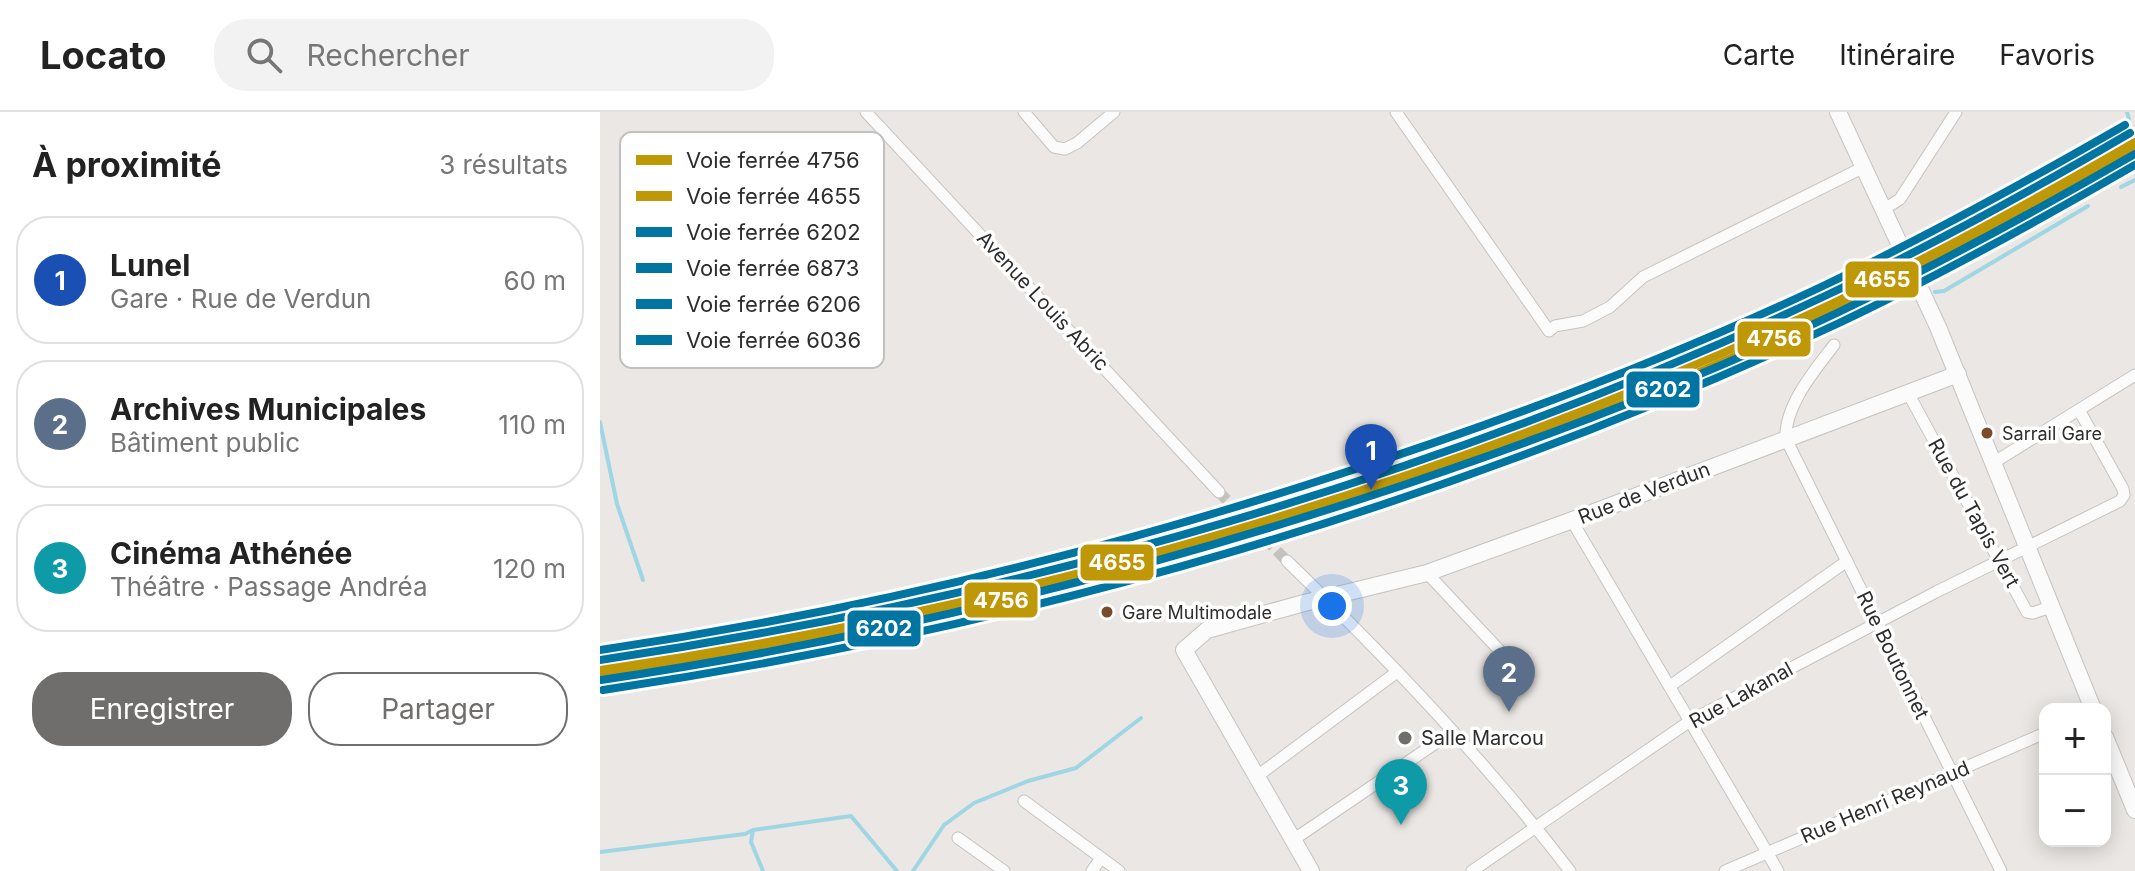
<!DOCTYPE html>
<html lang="fr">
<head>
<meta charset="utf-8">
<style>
  :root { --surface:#fff; --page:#f2f2f2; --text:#222; --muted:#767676; --line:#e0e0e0; --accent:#6f6e6d }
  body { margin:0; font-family:Inter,sans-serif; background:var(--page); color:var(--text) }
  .controls { position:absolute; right:24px; bottom:24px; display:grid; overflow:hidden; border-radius:16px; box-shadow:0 4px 20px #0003 }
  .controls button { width:72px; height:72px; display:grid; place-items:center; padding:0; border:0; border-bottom:2px solid var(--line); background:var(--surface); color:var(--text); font:40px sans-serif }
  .you { position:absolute; left:732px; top:494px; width:28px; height:28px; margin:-20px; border:6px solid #fff; border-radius:50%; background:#1a73e8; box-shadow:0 0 0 12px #1a73e833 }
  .badge { display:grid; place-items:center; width:52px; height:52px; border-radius:50%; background:var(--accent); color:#fff; font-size:26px; font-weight:700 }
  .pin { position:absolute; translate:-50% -66px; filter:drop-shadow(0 2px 4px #0008) }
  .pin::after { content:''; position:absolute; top:42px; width:28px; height:24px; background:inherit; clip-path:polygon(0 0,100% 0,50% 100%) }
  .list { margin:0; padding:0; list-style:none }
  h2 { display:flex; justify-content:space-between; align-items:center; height:104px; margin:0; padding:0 32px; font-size:34px }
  h2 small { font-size:26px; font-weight:400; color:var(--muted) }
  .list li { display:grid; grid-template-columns:52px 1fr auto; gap:24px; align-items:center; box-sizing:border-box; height:128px; margin:0 16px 16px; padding:0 16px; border:2px solid var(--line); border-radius:32px }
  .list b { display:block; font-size:30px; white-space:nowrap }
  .list p { margin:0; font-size:26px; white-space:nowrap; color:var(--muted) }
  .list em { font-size:26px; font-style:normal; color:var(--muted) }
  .actions { display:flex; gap:16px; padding:24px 32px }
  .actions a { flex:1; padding:18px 0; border:2px solid var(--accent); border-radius:32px; text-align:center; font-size:28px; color:var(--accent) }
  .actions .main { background:var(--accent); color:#fff }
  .icon { flex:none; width:44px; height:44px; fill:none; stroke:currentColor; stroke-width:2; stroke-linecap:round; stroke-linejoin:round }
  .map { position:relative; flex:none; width:1535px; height:759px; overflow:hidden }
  header { display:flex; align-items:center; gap:48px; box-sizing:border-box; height:112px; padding:0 40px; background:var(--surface); border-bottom:2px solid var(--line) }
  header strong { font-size:38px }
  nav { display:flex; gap:44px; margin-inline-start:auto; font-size:28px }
  .search { width:560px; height:72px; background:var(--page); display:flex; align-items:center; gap:20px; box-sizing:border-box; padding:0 28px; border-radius:32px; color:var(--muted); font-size:30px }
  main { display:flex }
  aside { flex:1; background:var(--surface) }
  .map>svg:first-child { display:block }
</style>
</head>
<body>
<header>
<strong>Locato</strong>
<div class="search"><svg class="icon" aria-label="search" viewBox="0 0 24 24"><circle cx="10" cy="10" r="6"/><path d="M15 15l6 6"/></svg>Rechercher</div>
<nav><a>Carte</a><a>Itinéraire</a><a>Favoris</a></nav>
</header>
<main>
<aside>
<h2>À proximité<small>3 résultats</small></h2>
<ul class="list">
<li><span class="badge" style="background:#1a4fb4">1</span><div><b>Lunel</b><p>Gare · Rue de Verdun</p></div><em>60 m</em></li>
<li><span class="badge" style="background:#5c6f8a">2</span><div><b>Archives Municipales</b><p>Bâtiment public</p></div><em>110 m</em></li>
<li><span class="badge" style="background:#0f9aa8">3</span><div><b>Cinéma Athénée</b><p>Théâtre · Passage Andréa</p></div><em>120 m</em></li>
</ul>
<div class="actions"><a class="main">Enregistrer</a><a>Partager</a></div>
</aside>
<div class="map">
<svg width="1535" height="759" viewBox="0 0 1535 759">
  <rect width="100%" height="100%" fill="#eae7e4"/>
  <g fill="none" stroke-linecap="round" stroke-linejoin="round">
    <g stroke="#9fd6e3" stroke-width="4">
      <path d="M 1527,0 L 1529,7"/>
      <path d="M 1521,75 L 1535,68"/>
      <path d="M 1335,180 L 1344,179 L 1488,94"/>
      <path d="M 0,310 L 17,392 L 43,468"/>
      <path d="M 153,718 L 151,730 L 163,759"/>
      <path d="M 0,740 L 145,722 L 153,718 L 251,704 L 297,759"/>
      <path d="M 313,759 L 344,713 L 374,691 L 428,669 L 476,656 L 541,606"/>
    </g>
    <path stroke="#c4c2bf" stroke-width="11" stroke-dasharray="11 5.5" stroke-linecap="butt" d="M 619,380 L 687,449"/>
    <defs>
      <g id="street">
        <path d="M 266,0 L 619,380"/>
        <path d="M 424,0 L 454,35 L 465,37 L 477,31 L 514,0"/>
        <path d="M 796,0 L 949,219 L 955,214 L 983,209 L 1010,195 L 1043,165 L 1262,56"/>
        <path d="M 1283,98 L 1300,87 L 1356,0"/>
        <path d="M 1234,233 C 1215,258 1184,294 1186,327 L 1401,759"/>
        <path d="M 1308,281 L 1427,500 L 1433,501 L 1450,495"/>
        <path d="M 1393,351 L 1535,263"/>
        <path d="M 972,409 L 1178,759"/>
        <path d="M 687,449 C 787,546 885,648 970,759"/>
        <path d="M 827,461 L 900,539"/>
        <path d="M 1070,574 L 1247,449"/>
        <path d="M 656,665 L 797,560"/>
        <path d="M 424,689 L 519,759"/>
        <path d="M 358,726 L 404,759"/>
        <path d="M 693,728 L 852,620"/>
        <path d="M 492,759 L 501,746"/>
        <path d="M 872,759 L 1090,609 L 1336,480 L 1520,389 L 1524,383 L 1523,377 L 1479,298"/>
        <path d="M 1125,759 L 1445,621"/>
      </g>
      <g id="secondary">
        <path d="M 1238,0 L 1338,215 L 1493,597"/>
        <path d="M 1505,625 L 1535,698"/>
        <path d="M 711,759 L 584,538 L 607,518 L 704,491 L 827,461 L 989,402 L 1358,262"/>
      </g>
    </defs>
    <use href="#street" stroke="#c4c4c3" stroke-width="13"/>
    <use href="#secondary" stroke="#c4c4c3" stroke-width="18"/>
    <use href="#street" stroke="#fcfbfb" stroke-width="11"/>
    <use href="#secondary" stroke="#fcfbfb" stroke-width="16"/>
    <defs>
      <path id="rail-1" d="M 0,565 C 268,527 525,464 781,377 C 872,347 963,316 1051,280 C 1219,211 1379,129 1535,37"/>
      <path id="rail-2" d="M 0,558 C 420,496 847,373 1231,192 C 1335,143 1435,88 1535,30"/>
      <path id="rail-3" d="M 1,568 C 259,530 510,468 758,388 C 921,335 1084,274 1239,200 C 1340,151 1438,98 1535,42"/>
      <path id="rail-4" d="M 0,548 C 418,486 844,364 1227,183 C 1331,134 1431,79 1530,21"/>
      <path id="rail-5" d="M 3,578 C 427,515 850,393 1239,211 C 1340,163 1438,109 1535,53"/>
      <path id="rail-6" d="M 0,538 C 251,501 496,442 737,363 C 902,310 1066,248 1223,174 C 1326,125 1426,70 1525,13"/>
    </defs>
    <use href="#rail-1" stroke="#fff" stroke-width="14"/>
    <use href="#rail-2" stroke="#fff" stroke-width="14"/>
    <use href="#rail-3" stroke="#fff" stroke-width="14"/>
    <use href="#rail-4" stroke="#fff" stroke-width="14"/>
    <use href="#rail-5" stroke="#fff" stroke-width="14"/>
    <use href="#rail-6" stroke="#fff" stroke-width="14"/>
    <use href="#rail-1" stroke="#be9807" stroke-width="8"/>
    <use href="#rail-2" stroke="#be9807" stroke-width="8"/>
    <use href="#rail-3" stroke="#0075a1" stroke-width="8"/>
    <use href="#rail-4" stroke="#0075a1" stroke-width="8"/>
    <use href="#rail-5" stroke="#0075a1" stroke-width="8"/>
    <use href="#rail-6" stroke="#0075a1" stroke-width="8"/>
  </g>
  <g fill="#7a4b2a" stroke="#fff" stroke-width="3">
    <circle cx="1387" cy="321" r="7"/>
    <circle cx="507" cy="500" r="7"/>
  </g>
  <circle fill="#6f6e6d" stroke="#fff" stroke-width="3" cx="805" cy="626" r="8"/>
  <g text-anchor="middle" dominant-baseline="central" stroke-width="7" stroke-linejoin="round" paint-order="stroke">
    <g font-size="18" fill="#2d2d2d" stroke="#fff" text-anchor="start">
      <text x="1402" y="321">Sarrail Gare</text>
      <text x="522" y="500">Gare Multimodale</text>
    </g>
    <g font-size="20" fill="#2d2d2d" stroke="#fff">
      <text transform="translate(443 189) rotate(47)">Avenue Louis Abric</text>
      <text transform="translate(1044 381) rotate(-21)">Rue de Verdun</text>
      <text transform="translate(1374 401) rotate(61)">Rue du Tapis Vert</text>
      <text transform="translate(1293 543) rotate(64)">Rue Boutonnet</text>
      <text transform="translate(1141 583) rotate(-29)">Rue Lakanal</text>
      <text transform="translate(1285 690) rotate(-23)">Rue Henri Reynaud</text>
    </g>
    <g font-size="20" fill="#2d2d2d" stroke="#fff" text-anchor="start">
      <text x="821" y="626">Salle Marcou</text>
    </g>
  </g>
  <rect x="20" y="20" width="264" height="236" rx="12" fill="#fff" stroke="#c0c0c0" stroke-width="2"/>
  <rect x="36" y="43" width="36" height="10" fill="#be9807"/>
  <rect x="36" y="79" width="36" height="10" fill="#be9807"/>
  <rect x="36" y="115" width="36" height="10" fill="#0075a1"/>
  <rect x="36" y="151" width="36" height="10" fill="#0075a1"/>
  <rect x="36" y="187" width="36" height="10" fill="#0075a1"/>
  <rect x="36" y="223" width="36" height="10" fill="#0075a1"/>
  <g font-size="22" fill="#2d2d2d">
    <text x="86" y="56">Voie ferrée 4756</text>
    <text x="86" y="92">Voie ferrée 4655</text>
    <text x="86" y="128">Voie ferrée 6202</text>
    <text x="86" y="164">Voie ferrée 6873</text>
    <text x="86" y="200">Voie ferrée 6206</text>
    <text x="86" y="236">Voie ferrée 6036</text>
  </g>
  <g stroke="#fff" stroke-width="3">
    <rect x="1244" y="148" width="76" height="39" rx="8" fill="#be9807"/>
    <rect x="1136" y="208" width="76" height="38" rx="8" fill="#be9807"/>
    <rect x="1025" y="258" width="76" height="39" rx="8" fill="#0075a1"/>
    <rect x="479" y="431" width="76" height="39" rx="8" fill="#be9807"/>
    <rect x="363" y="469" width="76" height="38" rx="8" fill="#be9807"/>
    <rect x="246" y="497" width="76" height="39" rx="8" fill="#0075a1"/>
  </g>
  <g font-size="22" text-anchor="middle" font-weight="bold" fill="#fff">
    <text x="1282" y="175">4655</text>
    <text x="1174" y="234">4756</text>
    <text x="1063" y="285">6202</text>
    <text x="517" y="458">4655</text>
    <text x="401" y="496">4756</text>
    <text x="284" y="524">6202</text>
  </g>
</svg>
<div class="controls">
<button>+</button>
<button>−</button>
</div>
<div class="you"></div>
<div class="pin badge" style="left:771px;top:378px;background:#1a4fb4">1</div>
<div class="pin badge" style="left:909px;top:600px;background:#5c6f8a">2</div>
<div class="pin badge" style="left:801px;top:713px;background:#0f9aa8">3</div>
</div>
</main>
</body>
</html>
